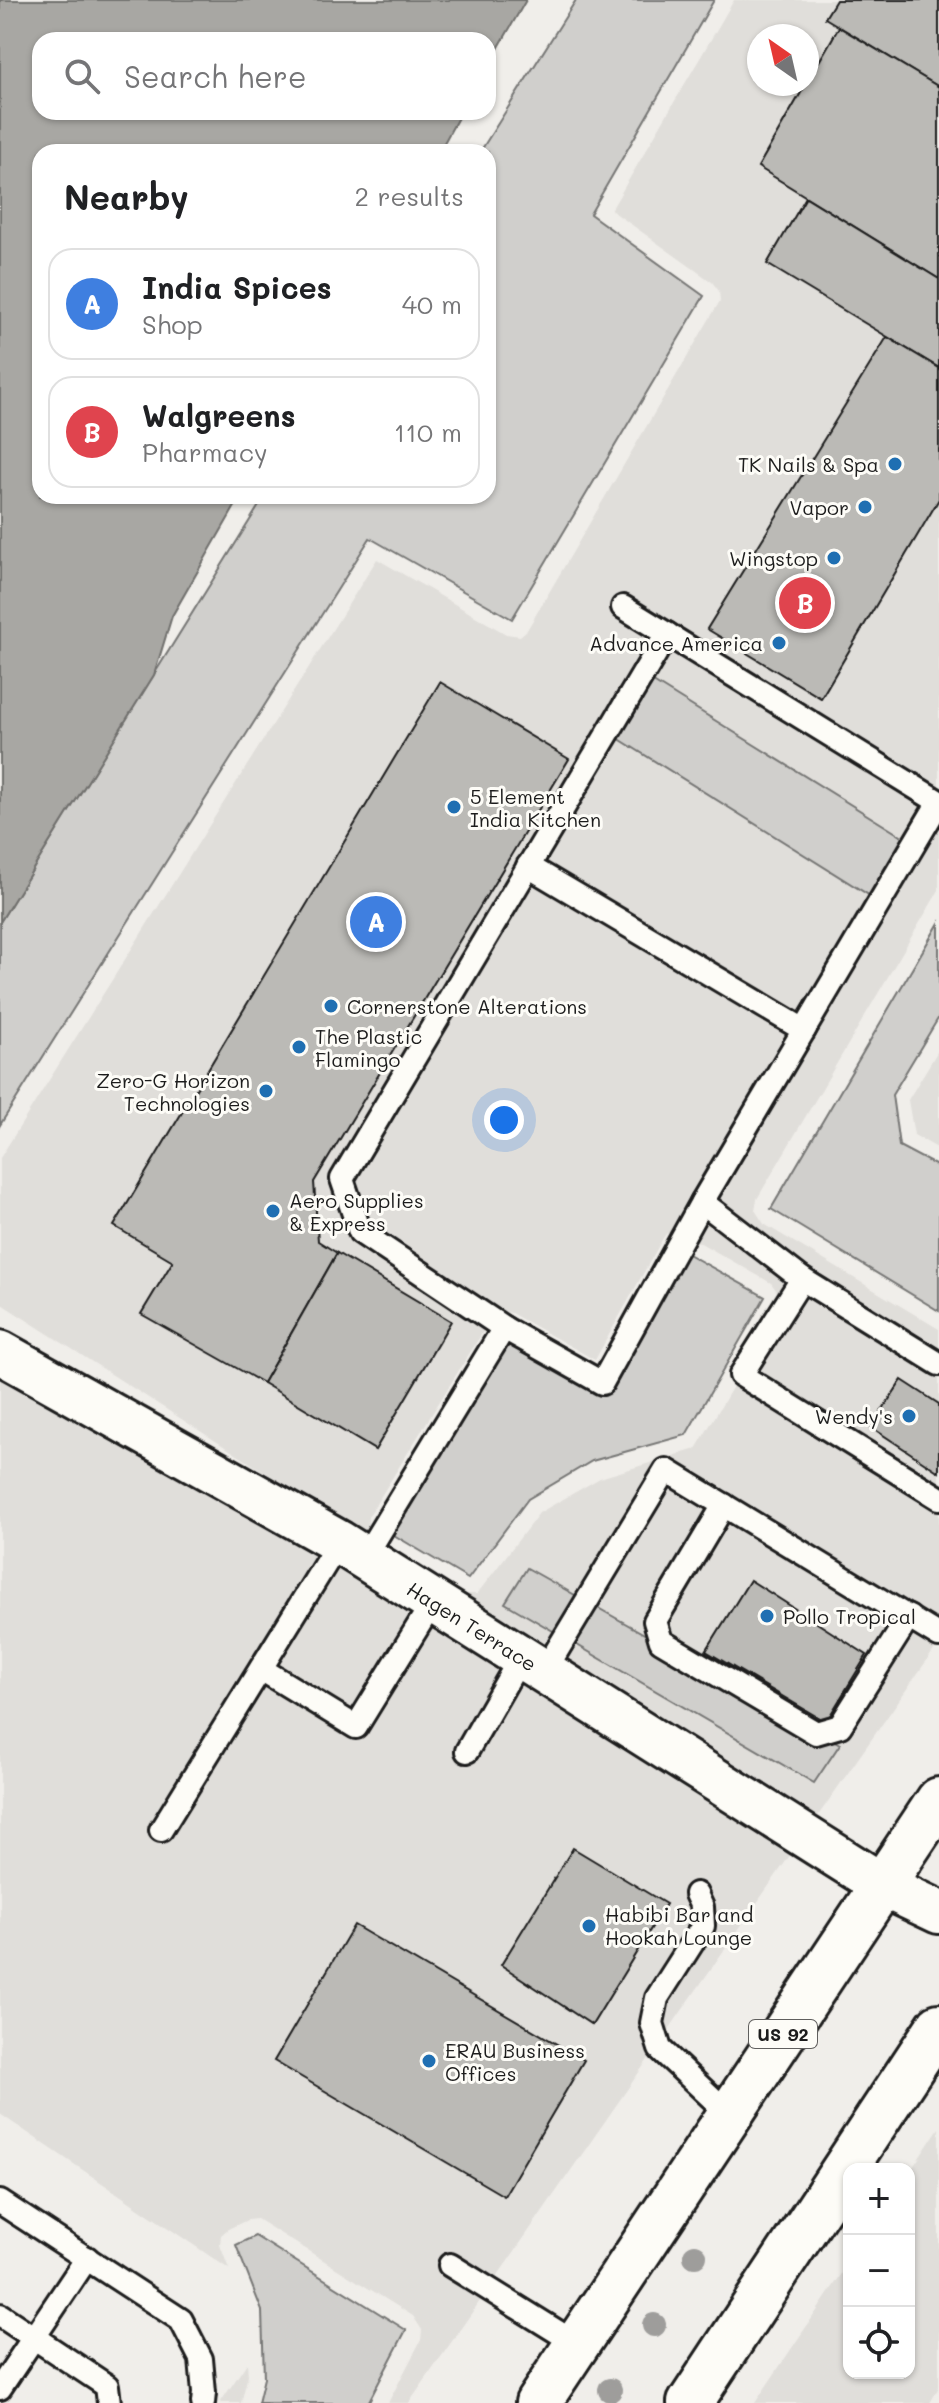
<!DOCTYPE html>
<html lang="en">
<head>
<meta charset="utf-8">
<style>
  :root { --surface:#fff; --page:#f6f6f6; --text:#202124; --muted:#757577; --line:#e0e0e0; --accent:#111827 }
  body { margin:0; font-family:Mali,sans-serif; background:var(--page); color:var(--text) }
  .controls { position:absolute; right:24px; bottom:24px; display:grid; overflow:hidden; border-radius:16px; box-shadow:0 2px 6px #0004 }
  .controls button { width:72px; height:72px; display:grid; place-items:center; padding:0; border:0; border-bottom:2px solid var(--line); background:var(--surface); color:var(--text); font:40px sans-serif }
  .compass { position:absolute; left:747px; top:24px; width:72px; height:72px; border-radius:50%; background:var(--surface); box-shadow:0 2px 6px #0004; rotate:326deg }
  .you { position:absolute; left:504px; top:1120px; width:28px; height:28px; margin:-20px; border:6px solid #fff; border-radius:50%; background:#1a73e8; box-shadow:0 0 0 12px #1a73e833 }
  .badge { display:grid; place-items:center; width:52px; height:52px; border-radius:50%; background:var(--accent); color:#fff; font-size:26px; font-weight:700 }
  .pin { position:absolute; translate:-50% -50%; border:4px solid #fff; box-shadow:0 2px 8px #0006 }
  .list { margin:0; padding:0; list-style:none }
  h2 { display:flex; justify-content:space-between; align-items:center; height:104px; margin:0; padding:0 32px; font-size:34px }
  h2 small { font-size:26px; font-weight:400; color:var(--muted) }
  .list li { display:grid; grid-template-columns:52px 1fr auto; gap:24px; align-items:center; box-sizing:border-box; height:112px; margin:0 16px 16px; padding:0 16px; border:2px solid var(--line); border-radius:24px }
  .list b { display:block; font-size:30px; white-space:nowrap }
  .list p { margin:0; font-size:26px; white-space:nowrap; color:var(--muted) }
  .list em { font-size:26px; font-style:normal; color:var(--muted) }
  .icon { flex:none; width:44px; height:44px; fill:none; stroke:currentColor; stroke-width:2; stroke-linecap:round; stroke-linejoin:round }
  .map { position:relative; flex:none; width:939px; height:2403px; overflow:hidden }
  .search { position:absolute; background:var(--surface); box-shadow:0 2px 6px #0004; left:32px; top:32px; width:464px; height:88px; display:flex; align-items:center; gap:20px; box-sizing:border-box; padding:0 28px; border-radius:24px; color:var(--muted); font-size:30px }
  .panel { position:absolute; background:var(--surface); box-shadow:0 2px 6px #0004; left:32px; top:144px; width:464px; height:360px; border-radius:24px }
  .map>svg:first-child { display:block }
</style>
</head>
<body>
<div class="map">
<svg width="939" height="2403" viewBox="0 0 939 2403">
  <rect width="100%" height="100%" fill="#f0eeea"/>
  <filter id="ink" filterUnits="userSpaceOnUse"><feTurbulence type="fractalNoise" baseFrequency=".0125" numOctaves="2"/><feDisplacementMap in="SourceGraphic" scale="16" xChannelSelector="R" yChannelSelector="G"/><feConvolveMatrix kernelMatrix="1 2 1 2 8 2 1 2 1" color-interpolation-filters="sRGB"/></filter>
  <g filter="url(#ink)">
    <g fill="#e0deda" fill-rule="evenodd">
      <path d="M 734,0 L 939,0 L 939,890 L 757,1199 L 755,1210 L 764,1224 L 939,1329 L 939,1643 L 815,1820 L 406,1562 L 462,1594 L 477,1594 L 539,1513 L 600,1478 L 696,1449 L 779,1308 L 781,1297 L 771,1283 L 683,1233 L 674,1231 L 666,1234 L 663,1238 L 595,1360 L 511,1313 L 502,1311 L 494,1314 L 368,1517 L 367,1533 L 388,1551 L 0,1303 L 0,1158 L 377,559 L 506,634 L 520,636 L 527,630 L 720,301 L 719,291 L 712,282 L 611,210 ZM 759,36 L 807,36 L 807,84 L 759,84 Z"/>
      <path d="M 939,1049 L 939,1149 L 914,1135 L 908,1100 Z"/>
      <path d="M 0,1347 L 793,1851 L 409,2403 L 388,2403 L 421,2340 L 422,2330 L 413,2316 L 257,2219 L 247,2220 L 228,2229 L 221,2235 L 220,2245 L 229,2269 L 0,2114 Z"/>
      <path d="M 939,2128 L 939,2387 L 930,2403 L 755,2403 L 849,2263 L 849,2373 L 909,2373 L 909,2173 Z"/>
      <path d="M 247,2363 L 248,2375 L 241,2403 L 220,2403 Z"/>
    </g>
    <g fill="#d0cfcc" stroke="#767674" stroke-width="2">
      <path d="M 576,0 L 714,0 L 590,214 L 704,296 L 512,619 L 370,538 L 0,1125 L 0,922 L 265,496 L 488,496 L 488,152 L 480,152 Z"/>
      <path d="M 642,675 L 914,844 L 880,902 L 608,732 Z"/>
      <path d="M 939,923 L 939,1017 L 892,1095 L 899,1146 L 939,1167 L 939,1311 L 771,1209 Z"/>
      <path d="M 677,1248 L 765,1297 L 686,1435 L 592,1461 L 528,1499 L 468,1579 L 382,1528 L 504,1328 L 602,1383 Z"/>
      <path d="M 527,1568 L 840,1744 L 814,1783 L 505,1603 Z"/>
      <path d="M 255,2236 L 406,2330 L 368,2403 L 258,2403 L 264,2378 L 262,2311 L 236,2245 Z"/>
    </g>
    <path fill="#a8a7a3" stroke="#706f6d" stroke-width="2" d="M 0,0 L 526,0 L 488,66 L 488,40 L 40,40 L 40,112 L 461,112 L 439,152 L 40,152 L 40,496 L 241,496 L 172,616 L 154,675 L 0,922 Z"/>
    <g fill="#bbbab6" stroke="#1c1c1c" stroke-width="2">
      <path d="M 836,0 L 939,0 L 939,87 L 825,18 Z"/>
      <path d="M 839,27 L 939,87 L 939,279 L 758,167 Z"/>
      <path d="M 806,197 L 939,279 L 939,368 L 767,264 Z"/>
      <path d="M 887,337 L 939,368 L 939,499 L 821,698 L 707,629 Z"/>
      <path d="M 440,682 L 569,759 L 314,1182 L 318,1241 L 337,1253 L 263,1383 L 141,1314 L 173,1261 L 114,1226 Z"/>
      <path d="M 337,1253 L 451,1321 L 375,1450 L 263,1383 Z"/>
      <path d="M 902,1380 L 939,1404 L 939,1472 L 871,1427 Z"/>
      <path d="M 750,1580 L 867,1655 L 826,1722 L 706,1651 Z"/>
      <path d="M 573,1848 L 666,1904 L 592,2025 L 501,1965 Z"/>
      <path d="M 354,1925 L 584,2060 L 504,2196 L 274,2061 Z"/>
    </g>
    <g fill="none" stroke-linecap="round" stroke-linejoin="round">
      <defs>
        <g id="service">
          <path d="M 623,607 L 939,802"/>
          <path d="M 528,866 L 804,1030"/>
          <path d="M 702,1202 L 802,1279 L 939,1364"/>
          <path d="M 802,1279 L 741,1375 L 939,1498"/>
          <path d="M 504,1328 L 360,1232 L 342,1179 L 667,634"/>
          <path d="M 724,1505 L 655,1621 L 661,1641 L 816,1733 L 840,1726 L 909,1617"/>
          <path d="M 364,1558 L 504,1328 L 602,1383 L 702,1202 L 939,802"/>
          <path d="M 261,1669 L 356,1727 L 433,1602"/>
          <path d="M 544,1672 L 666,1470 L 939,1636"/>
          <path d="M 467,1751 L 521,1657"/>
          <path d="M 161,1830 L 339,1542"/>
          <path d="M 696,1894 L 702,1907 L 703,1926 L 657,1998 L 652,2023 L 660,2049 L 730,2115"/>
          <path d="M 0,2202 L 181,2320 L 201,2359 L 204,2393 L 203,2403"/>
          <path d="M 450,2265 L 577,2344"/>
          <path d="M 0,2315 L 107,2386 L 109,2403"/>
          <path d="M 0,2388 L 87,2258"/>
        </g>
        <g id="minor">
          <path id="s1" d="M 0,1352 L 339,1542 L 882,1885 L 939,1912"/>
        </g>
        <g id="primary">
          <path d="M 538,2403 L 939,1800"/>
          <path d="M 690,2403 L 939,2026"/>
        </g>
      </defs>
      <use href="#service" stroke="#1c1c1c" stroke-width="28"/>
      <use href="#minor" stroke="#1c1c1c" stroke-width="48"/>
      <use href="#primary" stroke="#1c1c1c" stroke-width="50"/>
      <use href="#service" stroke="#fdfcf7" stroke-width="22"/>
      <use href="#minor" stroke="#fdfcf7" stroke-width="42"/>
      <use href="#primary" stroke="#fdfcf7" stroke-width="44"/>
    </g>
    <g fill="#9e9d9b">
      <circle cx="695" cy="2256" r="12"/>
      <circle cx="654" cy="2325" r="12"/>
      <circle cx="610" cy="2390" r="12"/>
    </g>
  </g>
  <g fill="#1f6fb2" stroke="#fdfcf7" stroke-width="3">
    <circle cx="895" cy="464" r="8"/>
    <circle cx="865" cy="507" r="8"/>
    <circle cx="834" cy="558" r="8"/>
    <circle cx="779" cy="643" r="8"/>
    <circle cx="454" cy="807" r="8"/>
    <circle cx="331" cy="1006" r="8"/>
    <circle cx="299" cy="1047" r="8"/>
    <circle cx="266" cy="1091" r="8"/>
    <circle cx="273" cy="1211" r="8"/>
    <circle cx="909" cy="1416" r="8"/>
    <circle cx="767" cy="1616" r="8"/>
    <circle cx="589" cy="1926" r="8"/>
    <circle cx="429" cy="2061" r="8"/>
  </g>
  <g text-anchor="middle" dominant-baseline="central" stroke-width="6" stroke-linejoin="round" paint-order="stroke">
    <rect fill="#fdfcf7" stroke="#605f5e" stroke-width="2" x="749" y="2020" width="68" height="28" rx="6"/>
    <g font-size="18" font-weight="bold" fill="#1c1c1c">
      <text x="783" y="2034">US 92</text>
    </g>
    <g font-size="20" fill="#1c1c1c" stroke="#fdfcf7" text-anchor="start">
      <text x="879" y="464" text-anchor="end">TK Nails &amp; Spa</text>
      <text x="849" y="507" text-anchor="end">Vapor</text>
      <text x="818" y="558" text-anchor="end">Wingstop</text>
      <text x="763" y="643" text-anchor="end">Advance America</text>
      <text x="470" y="796">5 Element<tspan x="470" dy="23">India Kitchen</tspan></text>
      <text x="347" y="1006">Cornerstone Alterations</text>
      <text x="315" y="1036">The Plastic<tspan x="315" dy="23">Flamingo</tspan></text>
      <text x="250" y="1080" text-anchor="end">Zero-G Horizon<tspan x="250" dy="23">Technologies</tspan></text>
      <text x="289" y="1200">Aero Supplies<tspan x="289" dy="23">&amp; Express</tspan></text>
      <text x="893" y="1416" text-anchor="end">Wendy's</text>
      <text x="783" y="1616">Pollo Tropical</text>
      <text x="605" y="1914">Habibi Bar and<tspan x="605" dy="23">Hookah Lounge</tspan></text>
      <text x="445" y="2050">ERAU Business<tspan x="445" dy="23">Offices</tspan></text>
    </g>
    <g font-size="20" fill="#1c1c1c" stroke="#fdfcf7">
      <text stroke="none"><textPath href="#s1" startOffset="546">Hagen Terrace</textPath></text>
    </g>
  </g>
</svg>
<div class="controls">
<button>+</button>
<button>−</button>
<button><svg class="icon" aria-label="locate" viewBox="0 0 24 24"><circle cx="12" cy="12" r="6"/><path d="M12 2v4M12 18v4M2 12h4M18 12h4"/></svg></button>
</div>
<svg class="compass" viewBox="-18 -18 36 36"><path d="M0-13l5 13h-10z" fill="#e53935"/><path d="M0 13l5-13h-10z" fill="#757577"/></svg>
<div class="you"></div>
<div class="pin badge" style="left:376px;top:922px;background:#3f7fe0">A</div>
<div class="pin badge" style="left:805px;top:603px;background:#e0444e">B</div>
<div class="search"><svg class="icon" aria-label="search" viewBox="0 0 24 24"><circle cx="10" cy="10" r="6"/><path d="M15 15l6 6"/></svg>Search here</div>
<section class="panel">
<h2>Nearby<small>2 results</small></h2>
<ul class="list">
<li><span class="badge" style="background:#3f7fe0">A</span><div><b>India Spices</b><p>Shop</p></div><em>40 m</em></li>
<li><span class="badge" style="background:#e0444e">B</span><div><b>Walgreens</b><p>Pharmacy</p></div><em>110 m</em></li>
</ul>
</section>
</div>
</body>
</html>
